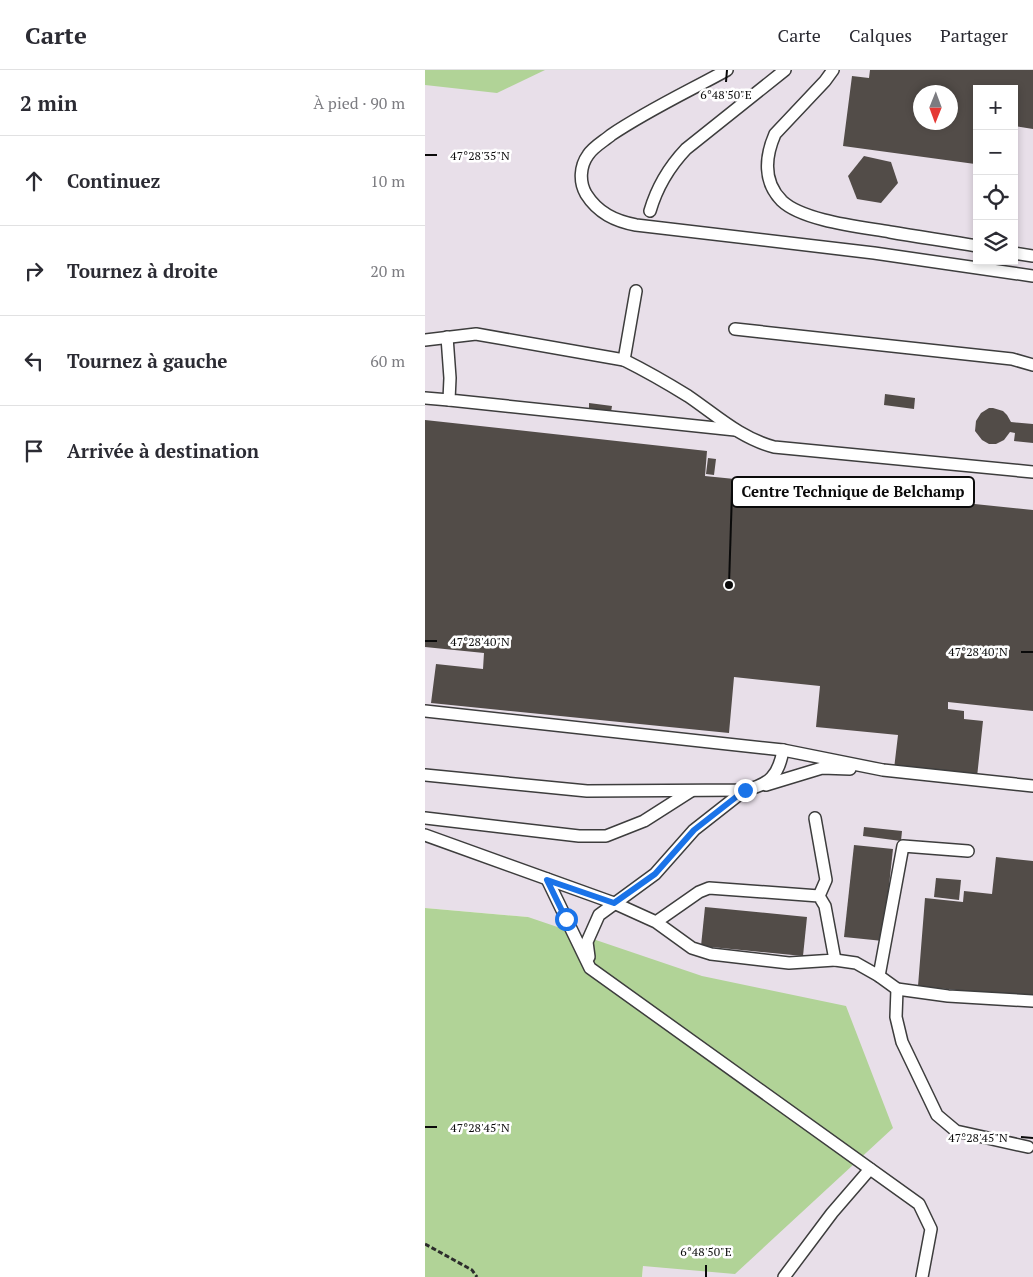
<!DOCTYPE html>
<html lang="fr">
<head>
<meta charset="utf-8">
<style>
  :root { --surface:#fff; --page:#f7f7f7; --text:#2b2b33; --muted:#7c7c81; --line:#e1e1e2 }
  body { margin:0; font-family:"PT Serif",serif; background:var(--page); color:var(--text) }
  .controls { position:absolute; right:15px; top:15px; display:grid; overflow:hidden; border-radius:0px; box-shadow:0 2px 8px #0003 }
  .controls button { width:45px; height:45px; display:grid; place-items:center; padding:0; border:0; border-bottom:1px solid var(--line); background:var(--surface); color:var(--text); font:25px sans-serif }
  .compass { position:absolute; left:488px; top:15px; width:45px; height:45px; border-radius:50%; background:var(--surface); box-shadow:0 2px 8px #0003; rotate:181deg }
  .stop { position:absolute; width:15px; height:15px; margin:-11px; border:4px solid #1a73e8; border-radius:50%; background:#fff }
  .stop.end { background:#1a73e8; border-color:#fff; box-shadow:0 1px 5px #0008 }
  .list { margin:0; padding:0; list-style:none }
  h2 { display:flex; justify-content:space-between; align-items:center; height:65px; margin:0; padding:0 20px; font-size:21px }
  h2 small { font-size:16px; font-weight:400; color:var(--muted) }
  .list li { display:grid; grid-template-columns:32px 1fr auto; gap:15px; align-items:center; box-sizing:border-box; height:90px; padding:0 20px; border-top:1px solid var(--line) }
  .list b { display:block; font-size:19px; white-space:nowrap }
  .list em { font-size:16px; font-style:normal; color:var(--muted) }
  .icon { flex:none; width:28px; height:28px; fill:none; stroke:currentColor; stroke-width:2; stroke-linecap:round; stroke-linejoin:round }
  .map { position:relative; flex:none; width:608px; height:1207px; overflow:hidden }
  header { display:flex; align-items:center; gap:30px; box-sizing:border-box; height:70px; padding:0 25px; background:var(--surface); border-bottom:1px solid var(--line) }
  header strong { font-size:24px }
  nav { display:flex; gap:28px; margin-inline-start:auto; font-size:18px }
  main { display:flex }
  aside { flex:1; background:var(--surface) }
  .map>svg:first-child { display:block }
</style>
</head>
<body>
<header>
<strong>Carte</strong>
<nav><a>Carte</a><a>Calques</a><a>Partager</a></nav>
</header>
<main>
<aside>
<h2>2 min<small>À pied · 90 m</small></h2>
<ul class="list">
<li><svg class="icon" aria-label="ahead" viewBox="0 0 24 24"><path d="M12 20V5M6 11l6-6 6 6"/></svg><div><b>Continuez</b></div><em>10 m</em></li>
<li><svg class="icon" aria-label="right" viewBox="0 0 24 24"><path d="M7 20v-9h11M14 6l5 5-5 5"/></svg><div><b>Tournez à droite</b></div><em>20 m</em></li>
<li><svg class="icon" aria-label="left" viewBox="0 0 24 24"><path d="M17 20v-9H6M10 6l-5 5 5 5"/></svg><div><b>Tournez à gauche</b></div><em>60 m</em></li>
<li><svg class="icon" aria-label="arrive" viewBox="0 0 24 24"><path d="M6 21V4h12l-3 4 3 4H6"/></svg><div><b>Arrivée à destination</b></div></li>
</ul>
</aside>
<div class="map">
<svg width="608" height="1207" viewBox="0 0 608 1207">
  <rect width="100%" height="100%" fill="#fdfae9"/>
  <path fill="#e8dfe9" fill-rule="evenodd" d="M 0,0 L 608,0 L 608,1207 L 217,1207 L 239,984 L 103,847 L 0,838 ZM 552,19 L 589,19 L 589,191 L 552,191 ZM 496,22 L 526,22 L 526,52 L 496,52 Z"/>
  <g fill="#b1d397">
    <path d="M 0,0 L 120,0 L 72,23 L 0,15 Z"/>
    <path d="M 0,838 L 103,847 L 277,906 L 421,936 L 468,1058 L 310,1204 L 218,1196 L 217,1207 L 0,1207 Z"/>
  </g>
  <g fill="#524c48" fill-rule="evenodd">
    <path d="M 445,0 L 608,0 L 608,59 L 589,56 L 589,19 L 552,19 L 552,78 L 550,94 L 418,76 L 427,6 L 444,8 ZM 496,22 L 526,22 L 526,52 L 496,52 Z"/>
    <path d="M 439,86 L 466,92 L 473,113 L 456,133 L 432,129 L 423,106 Z"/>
    <path d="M 460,324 L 490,328 L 489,339 L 459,335 Z"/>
    <path d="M 164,333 L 187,336 L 186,342 L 164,340 Z"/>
    <path d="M 564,338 L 568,338 L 578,341 L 582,345 L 586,352 L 608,354 L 608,373 L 589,371 L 590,363 L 585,362 L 579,370 L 571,374 L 564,374 L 557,370 L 550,361 L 551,351 L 556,343 Z"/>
    <path d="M 0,350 L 282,381 L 280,406 L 608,440 L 608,641 L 523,632 L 523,639 L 539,641 L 539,649 L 558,651 L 552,707 L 469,699 L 473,665 L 391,657 L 395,616 L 309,607 L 304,663 L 6,633 L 11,594 L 58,599 L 59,583 L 0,577 Z"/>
    <path d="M 283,388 L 291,389 L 289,405 L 281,404 Z"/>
    <path d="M 439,757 L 477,761 L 476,771 L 438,766 Z"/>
    <path d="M 429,775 L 468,779 L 458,871 L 419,867 Z"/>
    <path d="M 571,787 L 608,791 L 608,928 L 493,916 L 500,828 L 538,832 L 539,821 L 567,824 Z"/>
    <path d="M 511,808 L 536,810 L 534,830 L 509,827 Z"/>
    <path d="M 280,837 L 382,847 L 378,886 L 276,876 Z"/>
  </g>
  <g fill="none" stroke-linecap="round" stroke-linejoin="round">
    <defs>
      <g id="service">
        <path d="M 302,0 C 264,21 223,40 186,65 C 179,71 168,77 163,85 C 155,96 154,112 161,124 C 173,143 190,151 211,155 L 449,183 L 608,206"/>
        <path d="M 408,0 L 400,11 L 350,64 C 340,87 338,112 357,131 C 378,151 437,157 465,162 C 494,167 523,171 552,176"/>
        <path d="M 225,141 C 232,117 244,97 261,79 L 360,0"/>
        <path d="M 589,183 L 608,186"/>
        <path d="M 211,221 L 199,290 C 221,301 242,313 263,326 C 291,345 315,368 349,377 L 608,402"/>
        <path d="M 310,259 L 587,289 L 608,295"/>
        <path d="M 22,267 L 25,308 L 24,330 L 310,360"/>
        <path d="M 0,270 L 51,264 L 199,290"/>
        <path d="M 0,328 L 24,330"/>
        <path d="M 0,641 L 358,680 L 458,700 L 608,716"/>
        <path d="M 0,705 L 162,721 L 320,720 C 344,715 354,705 358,680"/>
        <path d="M 341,715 L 397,698 L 425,699"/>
        <path d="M 0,748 L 154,766 L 181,766 L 219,751 L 266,721"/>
        <path d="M 390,748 L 401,810 L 394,826"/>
        <path d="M 0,765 L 189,833 L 231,852 L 267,878 L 286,884 L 364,893 L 410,890 L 400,836 L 394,826 L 284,818 L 274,822 L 231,852"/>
        <path d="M 122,809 L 165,898 L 494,1134 L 506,1159 L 497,1207"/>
        <path d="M 164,887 L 162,872 L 174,845 L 230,804 L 269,760 L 320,720"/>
        <path d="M 410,890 L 431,893 L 454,906 L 472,919 L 523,926 L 608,931"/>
        <path d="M 454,906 L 478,776 L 543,781"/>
        <path d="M 472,919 L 471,947 L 477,972 L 512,1045 L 531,1061 L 603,1077"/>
        <path d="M 359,1207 L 407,1143 L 445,1099"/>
      </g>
    </defs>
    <use href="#service" stroke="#3d3d3d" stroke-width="14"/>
    <path stroke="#2c2c2c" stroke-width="3" stroke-dasharray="5 2.5" stroke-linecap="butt" d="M 0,1174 L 47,1200 L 52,1207"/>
    <use href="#service" stroke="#fff" stroke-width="11"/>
  </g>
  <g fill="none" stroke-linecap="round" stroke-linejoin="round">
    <path stroke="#1a73e8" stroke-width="6" d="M 141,849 L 122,810 L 189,833 L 230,804 L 269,760 L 320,720"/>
  </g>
  <path fill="none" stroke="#0a0a0a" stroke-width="2" d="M 301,12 L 302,0M 0,85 L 12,85M 0,571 L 12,571M 596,582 L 608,582M 0,1057 L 12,1057M 596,1067 L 608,1068M 281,1207 L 281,1195"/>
  <g font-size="12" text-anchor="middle" fill="#0a0a0a" stroke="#fff" stroke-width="5" stroke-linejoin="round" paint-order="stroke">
    <text x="301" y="29">6°48'50"E</text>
    <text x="55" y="90">47°28'35"N</text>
    <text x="55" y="576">47°28'40"N</text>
    <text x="553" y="586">47°28'40"N</text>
    <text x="55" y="1062">47°28'45"N</text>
    <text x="553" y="1072">47°28'45"N</text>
    <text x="281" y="1186">6°48'50"E</text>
  </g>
  <path fill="none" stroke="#0a0a0a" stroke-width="2" d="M304 515L307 422"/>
  <circle fill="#0a0a0a" stroke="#fff" stroke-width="2" cx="304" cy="515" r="5"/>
  <rect fill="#fff" stroke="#0a0a0a" stroke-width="2" x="307" y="407" width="242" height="30" rx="5"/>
  <g font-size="15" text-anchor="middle" font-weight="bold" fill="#0a0a0a">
    <text x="428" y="427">Centre Technique de Belchamp</text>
  </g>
</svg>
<div class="controls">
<button>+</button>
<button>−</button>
<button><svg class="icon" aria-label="locate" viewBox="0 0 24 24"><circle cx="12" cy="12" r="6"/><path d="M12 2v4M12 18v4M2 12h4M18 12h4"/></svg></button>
<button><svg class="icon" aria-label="layers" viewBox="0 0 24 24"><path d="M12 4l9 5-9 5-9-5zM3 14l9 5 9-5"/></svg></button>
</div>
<svg class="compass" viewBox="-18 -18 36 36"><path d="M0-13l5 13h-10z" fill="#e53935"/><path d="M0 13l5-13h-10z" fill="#7c7c81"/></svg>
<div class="stop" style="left:141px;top:849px"></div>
<div class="stop end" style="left:320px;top:720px"></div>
</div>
</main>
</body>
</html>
